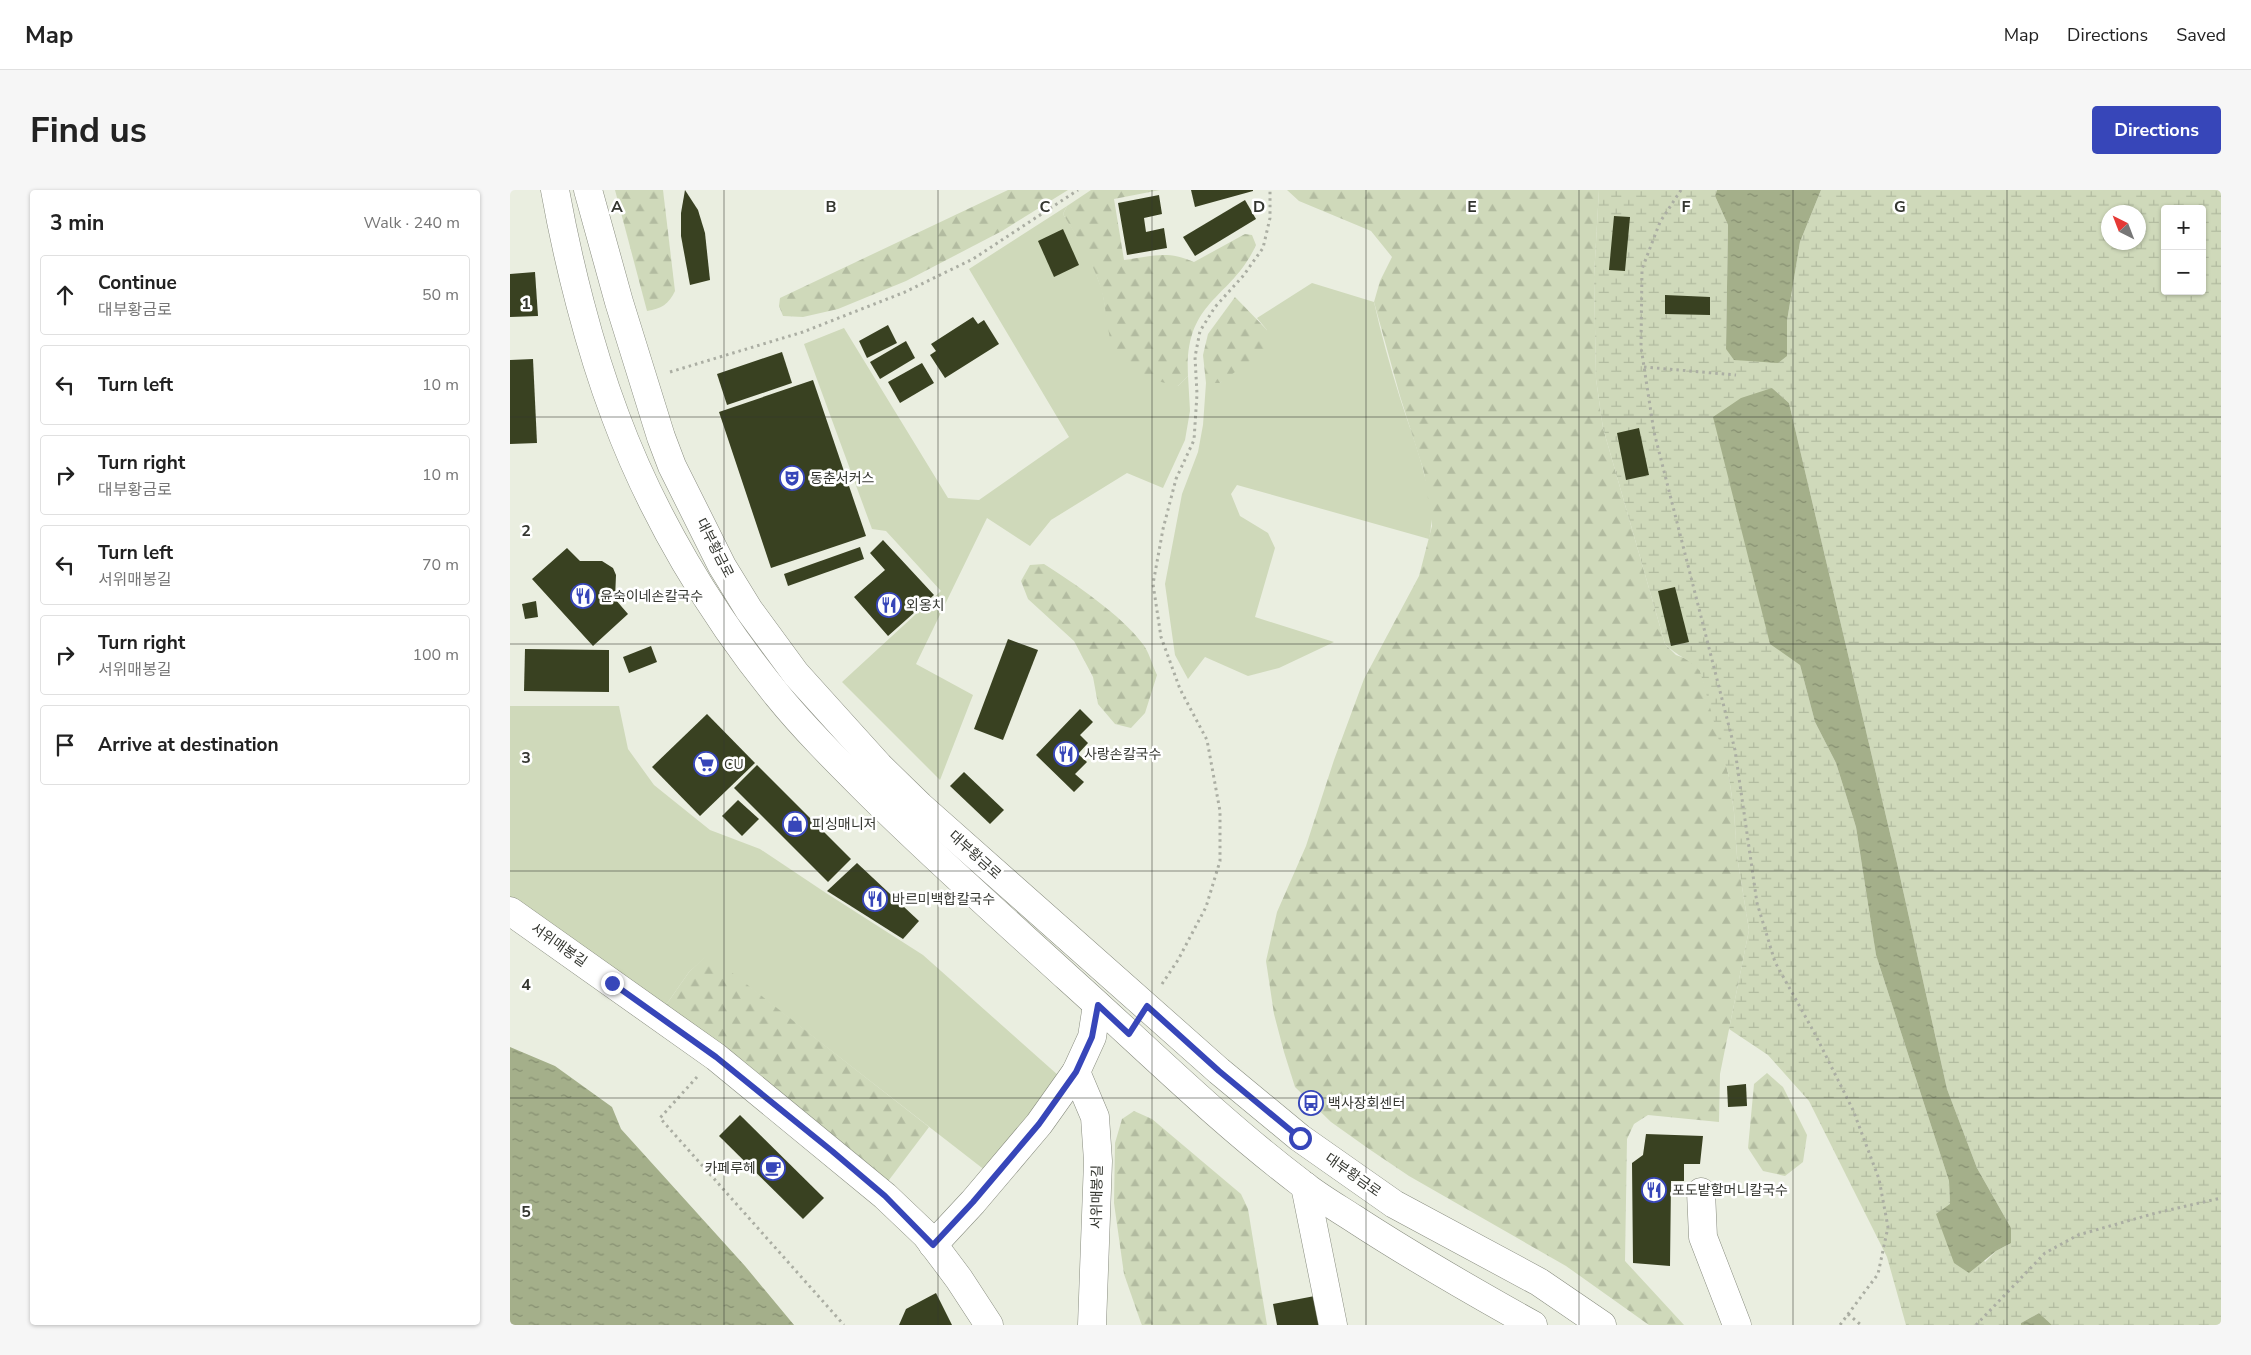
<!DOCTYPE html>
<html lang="en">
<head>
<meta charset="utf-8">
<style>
  :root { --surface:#fff; --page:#f6f6f6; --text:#222; --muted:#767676; --line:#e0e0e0; --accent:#3746b9 }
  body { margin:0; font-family:"Nunito Sans","Noto Sans KR",sans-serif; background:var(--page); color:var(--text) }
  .controls { position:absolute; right:15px; top:15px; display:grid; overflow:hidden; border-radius:5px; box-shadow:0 1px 4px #0004 }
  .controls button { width:45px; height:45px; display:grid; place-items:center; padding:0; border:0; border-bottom:1px solid var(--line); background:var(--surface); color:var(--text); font:25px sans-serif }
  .compass { position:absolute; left:1591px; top:15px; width:45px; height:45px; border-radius:50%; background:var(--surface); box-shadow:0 1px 4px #0004; rotate:318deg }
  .stop { position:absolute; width:15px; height:15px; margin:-11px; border:4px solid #3746b9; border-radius:50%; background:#fff }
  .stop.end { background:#3746b9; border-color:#fff; box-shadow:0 1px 5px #0008 }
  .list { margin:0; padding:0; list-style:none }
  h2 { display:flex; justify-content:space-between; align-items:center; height:65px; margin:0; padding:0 20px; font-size:21px }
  h2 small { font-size:16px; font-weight:400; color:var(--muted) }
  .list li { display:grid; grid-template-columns:32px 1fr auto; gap:15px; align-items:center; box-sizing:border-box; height:80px; margin:0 10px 10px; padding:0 10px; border:1px solid var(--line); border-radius:5px }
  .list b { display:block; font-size:19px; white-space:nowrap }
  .list p { margin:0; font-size:16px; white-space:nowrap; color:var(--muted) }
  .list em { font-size:16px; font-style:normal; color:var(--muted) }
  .icon { flex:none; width:28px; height:28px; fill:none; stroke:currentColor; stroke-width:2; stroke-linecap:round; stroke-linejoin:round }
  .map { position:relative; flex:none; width:1711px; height:1135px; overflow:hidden; border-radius:5px }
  header { display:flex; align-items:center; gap:30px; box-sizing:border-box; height:70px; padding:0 25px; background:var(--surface); border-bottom:1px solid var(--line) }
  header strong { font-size:24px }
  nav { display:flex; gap:28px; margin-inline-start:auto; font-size:18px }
  .intro { display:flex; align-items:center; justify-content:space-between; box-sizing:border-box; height:120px; padding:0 30px }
  h1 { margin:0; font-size:35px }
  .button { padding:12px 22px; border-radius:5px; background:var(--accent); color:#fff; font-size:18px; font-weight:700 }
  main { display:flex; gap:30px; padding:0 30px }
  aside { flex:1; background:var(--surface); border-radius:5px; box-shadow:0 1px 4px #0004 }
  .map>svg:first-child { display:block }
</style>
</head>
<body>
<header>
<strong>Map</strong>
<nav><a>Map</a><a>Directions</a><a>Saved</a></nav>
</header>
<div class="intro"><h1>Find us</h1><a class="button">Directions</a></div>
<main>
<aside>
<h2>3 min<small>Walk · 240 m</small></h2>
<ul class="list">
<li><svg class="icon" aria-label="ahead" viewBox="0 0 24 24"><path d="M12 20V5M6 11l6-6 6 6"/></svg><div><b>Continue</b><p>대부황금로</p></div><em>50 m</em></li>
<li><svg class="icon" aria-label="left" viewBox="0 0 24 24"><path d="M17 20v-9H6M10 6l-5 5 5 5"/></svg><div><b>Turn left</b></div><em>10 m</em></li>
<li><svg class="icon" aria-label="right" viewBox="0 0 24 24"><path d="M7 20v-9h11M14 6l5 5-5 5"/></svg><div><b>Turn right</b><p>대부황금로</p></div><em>10 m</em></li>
<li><svg class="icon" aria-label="left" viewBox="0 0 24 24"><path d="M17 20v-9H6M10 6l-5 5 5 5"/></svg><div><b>Turn left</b><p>서위매봉길</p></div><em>70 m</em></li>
<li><svg class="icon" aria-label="right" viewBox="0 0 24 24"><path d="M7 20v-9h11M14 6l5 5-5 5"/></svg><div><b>Turn right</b><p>서위매봉길</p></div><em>100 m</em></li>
<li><svg class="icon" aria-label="arrive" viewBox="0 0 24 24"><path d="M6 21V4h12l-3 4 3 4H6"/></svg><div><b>Arrive at destination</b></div></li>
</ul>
</aside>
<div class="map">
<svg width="1711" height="1135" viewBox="0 0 1711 1135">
  <defs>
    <pattern id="forest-firs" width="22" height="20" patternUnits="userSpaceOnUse" patternTransform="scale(1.25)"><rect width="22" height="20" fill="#cfd9ba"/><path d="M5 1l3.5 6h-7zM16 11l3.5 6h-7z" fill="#b2bba0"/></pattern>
    <pattern id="wetland-marsh" width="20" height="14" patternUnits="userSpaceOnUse" patternTransform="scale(1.25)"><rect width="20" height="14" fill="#cfd9ba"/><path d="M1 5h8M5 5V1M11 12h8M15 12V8" fill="none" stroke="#b2bba0"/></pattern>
    <pattern id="water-ripples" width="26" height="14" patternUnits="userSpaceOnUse" patternTransform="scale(1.25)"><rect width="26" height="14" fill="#a4af8a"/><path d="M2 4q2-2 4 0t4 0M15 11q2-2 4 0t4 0" fill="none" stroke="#868f71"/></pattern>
  </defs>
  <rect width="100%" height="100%" fill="#eaeee0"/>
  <g fill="#cfd9ba">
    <path d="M 557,16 L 553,24 L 579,65 L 592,100 L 600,142 L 668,196 L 678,186 L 680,221 L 675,250 L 653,298 L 617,283 L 541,330 L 520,356 L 477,328 L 406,474 L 463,505 L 430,590 L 332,492 L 431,401 L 376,341 L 362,339 L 294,154 L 334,138 L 438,308 L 469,310 L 559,247 L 459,79 Z"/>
    <path d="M 802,93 L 864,112 C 871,144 880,176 890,208 C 902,246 929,310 919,349 L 727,295 L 721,304 L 730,326 L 758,343 L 765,358 L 745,427 L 824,452 L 769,478 L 738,486 L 695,467 L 678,489 L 665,465 L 655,394 L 672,304 L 688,262 L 693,235 L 696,193 L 710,193 L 757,140 L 747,128 Z"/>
    <path d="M 0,516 L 109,516 L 118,559 L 144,595 L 200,640 L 250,659 L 316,703 L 413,765 L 549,886 L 476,981 L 198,765 L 179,782 L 156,815 L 0,708 Z"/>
  </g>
  <g fill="url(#forest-firs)">
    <path d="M 105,0 L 153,0 L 165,101 C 159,114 151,119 137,121 Z"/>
    <path d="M 498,0 L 558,0 L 492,41 L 396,91 L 328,119 L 293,127 L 273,126 L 269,116 L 270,108 Z"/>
    <path d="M 581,0 L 650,0 L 604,9 L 614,70 C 643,66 657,60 684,72 L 735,44 L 742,45 L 746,55 C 721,110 674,109 678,186 L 668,196 C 650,192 617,184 606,168 C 599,158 596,114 591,99 C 583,71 568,49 553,24 L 557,16 Z"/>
    <path d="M 777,0 L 1089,0 L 1084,87 L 1086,189 L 1093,238 L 1155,454 L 1166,465 L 1180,470 L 1190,480 L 1208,541 L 1219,587 L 1224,622 L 1227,666 L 1239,740 L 1210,884 L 1209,932 L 1138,925 L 1124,934 L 1117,949 L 1115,1071 L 1174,1135 L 1139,1135 L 1056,1076 L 899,986 L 859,959 L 821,932 L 785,897 L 774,862 L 764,824 L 756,771 L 767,722 L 796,656 L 824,570 L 854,489 L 909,386 L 922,336 L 914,282 L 890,206 L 864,112 L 870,91 L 882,67 L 861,41 L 789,11 Z"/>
    <path d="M 725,107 L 757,140 L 755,160 L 710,193 L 696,193 L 693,165 L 698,144 Z"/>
    <path d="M 534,374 C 564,393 611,425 632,453 C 639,461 642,475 647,485 L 635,523 L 621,538 L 605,534 L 588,514 L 583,487 L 564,451 L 518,409 L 511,391 L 520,375 Z"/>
    <path d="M 198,764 L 419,937 L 376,994 L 156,815 L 179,782 Z"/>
    <path d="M 1257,883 L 1273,897 L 1297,945 L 1293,972 L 1275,986 L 1253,981 L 1238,958 L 1244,894 Z"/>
    <path d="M 624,921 L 642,929 L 731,1004 L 738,1019 L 757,1135 L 632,1135 L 631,1133 L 614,1084 L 604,1013 L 605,953 L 612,929 Z"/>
  </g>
  <path fill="url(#wetland-marsh)" fill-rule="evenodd" d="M 1089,0 L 1207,0 L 1205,6 L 1218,35 L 1216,159 L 1277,166 L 1277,131 L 1290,52 L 1311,0 L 1711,0 L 1711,1135 L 1542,1135 L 1529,1123 L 1511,1133 L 1511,1135 L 1396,1135 L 1377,1067 L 1299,911 L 1258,865 L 1219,839 L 1239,740 L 1227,666 L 1224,622 L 1219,587 L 1190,481 C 1178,468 1167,466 1155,454 L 1093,238 L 1086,189 L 1084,87 ZM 1655,19 L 1692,19 L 1692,101 L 1655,101 ZM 1598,22 L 1628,22 L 1628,52 L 1598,52 ZM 1262,198 L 1279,213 L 1387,673 L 1437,899 L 1467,978 L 1501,1038 L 1501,1053 L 1486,1061 L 1475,1072 L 1440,1014 L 1439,991 L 1366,765 L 1346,637 L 1326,573 L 1305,532 L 1290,475 Z"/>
  <g fill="url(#water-ripples)">
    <path d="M 1207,0 L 1311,0 L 1290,52 L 1277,131 L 1277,166 L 1268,173 L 1224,170 L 1216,159 L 1218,35 L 1205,6 Z"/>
    <path d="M 1262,198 L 1279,213 L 1387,673 L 1437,899 L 1467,978 L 1501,1038 L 1501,1053 L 1486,1061 L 1459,1083 L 1444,1073 L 1426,1024 L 1440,1014 L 1439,991 L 1366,765 L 1346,637 L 1326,573 L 1305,532 L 1290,475 L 1260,454 L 1203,227 L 1231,208 Z"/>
    <path d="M 0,857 L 45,876 L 102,917 L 111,939 L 235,1076 L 284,1135 L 0,1135 Z"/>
    <path d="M 1529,1123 L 1542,1135 L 1511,1135 L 1511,1133 Z"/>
  </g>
  <g fill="#394121">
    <path d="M 175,0 L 188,20 L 195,43 L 200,90 L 180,95 L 171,46 L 171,23 Z"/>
    <path d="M 681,0 L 743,0 L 743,1 L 685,17 Z"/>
    <path d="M 649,5 L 652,24 L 634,28 L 636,42 L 654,38 L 657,58 L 617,65 L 608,13 Z"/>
    <path d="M 735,10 L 746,29 L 685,66 L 673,47 Z"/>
    <path d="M 1104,26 L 1120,27 L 1115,81 L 1099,80 Z"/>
    <path d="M 553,39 L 569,75 L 544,87 L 528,51 Z"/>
    <path d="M 25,82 L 28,126 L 0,127 L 0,84 Z"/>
    <path d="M 1155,105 L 1200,107 L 1200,125 L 1155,124 Z"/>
    <path d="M 463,127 L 468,134 L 474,130 L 489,154 L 435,188 L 420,165 L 426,161 L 421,154 Z"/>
    <path d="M 378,135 L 387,153 L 357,168 L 349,151 Z"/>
    <path d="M 396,151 L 405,168 L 370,189 L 360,172 Z"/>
    <path d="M 272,162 L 282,193 L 217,215 L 207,184 Z"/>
    <path d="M 23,169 L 27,253 L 0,254 L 0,170 Z"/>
    <path d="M 412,173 L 424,193 L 390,213 L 378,192 Z"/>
    <path d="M 303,190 L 356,346 L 261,378 L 209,222 Z"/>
    <path d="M 1129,238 L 1139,285 L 1116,290 L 1107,243 Z"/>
    <path d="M 373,350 L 424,405 L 378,446 L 344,407 L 375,380 L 360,363 Z"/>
    <path d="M 350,357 L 354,369 L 278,396 L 274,384 Z"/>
    <path d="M 57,358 L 70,371 L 92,371 L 103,378 L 106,385 L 105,409 L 118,424 L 83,456 L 22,389 Z"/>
    <path d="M 1165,397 L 1179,452 L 1161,456 L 1148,401 Z"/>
    <path d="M 26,411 L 28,427 L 15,429 L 12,414 Z"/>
    <path d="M 498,449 L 528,460 L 493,550 L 464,539 Z"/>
    <path d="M 141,456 L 147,472 L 119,483 L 113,467 Z"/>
    <path d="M 15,459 L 99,460 L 99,502 L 14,501 Z"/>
    <path d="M 570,519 L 583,532 L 570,545 L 578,553 L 568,564 L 577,572 L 565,584 L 574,592 L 564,602 L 526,565 Z"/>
    <path d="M 197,524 L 245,573 L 190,626 L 142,577 Z"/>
    <path d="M 247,575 L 341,669 L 318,692 L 224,598 Z"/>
    <path d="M 454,582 L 494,620 L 480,634 L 440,596 Z"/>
    <path d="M 228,610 L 249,629 L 232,646 L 212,626 Z"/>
    <path d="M 347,673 L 409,731 L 393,749 L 317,701 Z"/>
    <path d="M 1236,894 L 1237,916 L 1218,917 L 1217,896 Z"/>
    <path d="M 230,925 L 314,1008 L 293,1029 L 209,946 Z"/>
    <path d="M 1136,944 L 1193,946 L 1190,974 L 1174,974 L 1174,991 L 1161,991 L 1160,1076 L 1123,1073 L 1122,973 L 1133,965 Z"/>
    <path d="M 426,1103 L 442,1135 L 389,1135 L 396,1119 Z"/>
    <path d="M 810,1105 L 815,1135 L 767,1135 L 763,1114 Z"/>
  </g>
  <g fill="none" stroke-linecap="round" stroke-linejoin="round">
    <defs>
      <g id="minor">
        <path d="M 0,721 L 206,867 L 375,1006 L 416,1045 L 449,1089 L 479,1135"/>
        <path d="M 566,882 L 585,927 L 588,971 L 582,1135"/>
        <path d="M 795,996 L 823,1135"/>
        <path d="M 1191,1002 L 1193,1047 L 1227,1135"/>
        <path d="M 423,1055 L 463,1012 L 529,934 L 566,882 L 582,847 L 587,815"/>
      </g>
      <g id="major">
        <path d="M 45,0 C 58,72 79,156 105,225 C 142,325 201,424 268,506 C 294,538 324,568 353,597 C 419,663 489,725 558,788 C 635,857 708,930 791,993 C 807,1006 826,1017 843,1028 C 901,1066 962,1101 1023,1135"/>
        <path d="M 78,0 L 109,112 L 151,247 L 162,276 L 212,376 L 239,420 L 286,484 L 369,576 L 410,616 L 709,881 L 790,948 L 884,1014 L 1029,1092 L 1092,1135"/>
      </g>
    </defs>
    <use href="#minor" stroke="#888c7f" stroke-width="29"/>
    <use href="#major" stroke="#888c7f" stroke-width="29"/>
    <g stroke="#abaea3" stroke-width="3" stroke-dasharray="2.5 4" stroke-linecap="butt">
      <path d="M 1171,0 L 1150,32 L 1132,79 L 1131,157 L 1144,242 L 1225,560 L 1247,713 L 1265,772 L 1305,844 L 1343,920 L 1369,989 L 1378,1037 L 1368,1084 L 1330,1135"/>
      <path d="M 1134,177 L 1226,185"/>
      <path d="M 160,182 L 293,142 L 395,102 L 463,69 L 568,0"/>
      <path d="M 652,794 L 668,770 L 696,717 L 710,671 L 710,621 L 697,550 L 670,499 L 651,447 L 643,394 L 653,339 L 666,289 L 684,250 L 687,204 L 685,167 L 690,141 L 705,117 L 733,86 L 753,58 L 760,28 L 760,0"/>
      <path d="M 187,887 L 150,928 L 334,1135"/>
      <path d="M 1338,1124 L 1351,1135"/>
      <path d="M 1466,1135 L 1535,1063 L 1568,1045 L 1646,1023 L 1711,1008"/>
    </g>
    <use href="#minor" stroke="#fff" stroke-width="28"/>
    <use href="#major" stroke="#fff" stroke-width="28"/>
  </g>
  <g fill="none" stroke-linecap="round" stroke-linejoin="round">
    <path stroke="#3746b9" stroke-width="6" d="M 102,793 L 206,867 L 322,961 L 375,1006 L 423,1055 L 463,1012 L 529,934 L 566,882 L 582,847 L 588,815 L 619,844 L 637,816 L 709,881 L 790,948"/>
  </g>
  <path fill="none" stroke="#343630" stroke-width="1" stroke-opacity="0.55" d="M 214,0 L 214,1135M 428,0 L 428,1135M 642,0 L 642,1135M 856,0 L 856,1135M 1069,0 L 1069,1135M 1283,0 L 1283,1135M 1497,0 L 1497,1135M 0,227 L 1711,227M 0,454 L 1711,454M 0,681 L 1711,681M 0,908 L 1711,908"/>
  <defs>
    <symbol id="theatre-ring" viewBox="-11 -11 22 22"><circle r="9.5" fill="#fff" stroke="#3746b9" stroke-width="1.5"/><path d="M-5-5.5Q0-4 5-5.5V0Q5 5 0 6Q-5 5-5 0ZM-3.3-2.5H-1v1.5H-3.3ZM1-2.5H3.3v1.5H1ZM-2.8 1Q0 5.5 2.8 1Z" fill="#3746b9"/></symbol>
    <symbol id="restaurant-ring" viewBox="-11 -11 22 22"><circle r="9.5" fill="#fff" stroke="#3746b9" stroke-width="1.5"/><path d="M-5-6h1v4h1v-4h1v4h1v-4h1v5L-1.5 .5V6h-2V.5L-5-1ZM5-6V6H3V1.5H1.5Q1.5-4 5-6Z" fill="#3746b9"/></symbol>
    <symbol id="supermarket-ring" viewBox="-11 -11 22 22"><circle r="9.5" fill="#fff" stroke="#3746b9" stroke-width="1.5"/><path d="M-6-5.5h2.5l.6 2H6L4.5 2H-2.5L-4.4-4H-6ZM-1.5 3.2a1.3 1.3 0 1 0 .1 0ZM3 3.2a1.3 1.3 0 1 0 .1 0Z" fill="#3746b9"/></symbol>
    <symbol id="shop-ring" viewBox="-11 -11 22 22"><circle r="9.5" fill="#fff" stroke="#3746b9" stroke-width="1.5"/><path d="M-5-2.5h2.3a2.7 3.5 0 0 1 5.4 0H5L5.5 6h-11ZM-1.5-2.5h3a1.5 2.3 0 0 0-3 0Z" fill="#3746b9"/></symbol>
    <symbol id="bus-ring" viewBox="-11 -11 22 22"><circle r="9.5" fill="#fff" stroke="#3746b9" stroke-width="1.5"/><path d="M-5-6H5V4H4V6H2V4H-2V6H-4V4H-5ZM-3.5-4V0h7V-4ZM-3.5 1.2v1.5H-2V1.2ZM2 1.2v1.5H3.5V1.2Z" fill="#3746b9"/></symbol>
    <symbol id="cafe-ring" viewBox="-11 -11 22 22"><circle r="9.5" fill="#fff" stroke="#3746b9" stroke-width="1.5"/><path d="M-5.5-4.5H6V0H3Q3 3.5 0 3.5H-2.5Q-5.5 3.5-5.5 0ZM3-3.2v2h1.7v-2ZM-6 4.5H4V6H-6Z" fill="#3746b9"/></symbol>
  </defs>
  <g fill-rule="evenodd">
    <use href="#theatre-ring" x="268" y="274" width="28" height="28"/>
    <use href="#restaurant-ring" x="59" y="392" width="28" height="28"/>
    <use href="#restaurant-ring" x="365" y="401" width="28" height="28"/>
    <use href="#restaurant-ring" x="542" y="550" width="28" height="28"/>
    <use href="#supermarket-ring" x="182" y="560" width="28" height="28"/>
    <use href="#shop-ring" x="271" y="620" width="28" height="28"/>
    <use href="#restaurant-ring" x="351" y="695" width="28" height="28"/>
    <use href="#bus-ring" x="787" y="899" width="28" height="28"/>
    <use href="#cafe-ring" x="249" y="964" width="28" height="28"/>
    <use href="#restaurant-ring" x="1130" y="986" width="28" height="28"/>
  </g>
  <g text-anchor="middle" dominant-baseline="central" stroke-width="5" stroke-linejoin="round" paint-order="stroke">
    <g font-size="14" fill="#343630" stroke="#fff" text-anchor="start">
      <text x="300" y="288">동춘서커스</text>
      <text x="90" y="406">윤숙이네손칼국수</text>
      <text x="396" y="415">외옹치</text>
      <text x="574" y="564">사랑손칼국수</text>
      <text x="214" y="574">CU</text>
      <text x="302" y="634">피싱매니저</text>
      <text x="382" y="709">바르미백합칼국수</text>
      <text x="818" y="913">백사장회센터</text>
      <text x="246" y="978" text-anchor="end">카페루헤</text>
      <text x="1162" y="1000">포도밭할머니칼국수</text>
    </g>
    <g font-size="14" fill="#343630" stroke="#fff">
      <text transform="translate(205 358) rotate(63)">대부황금로</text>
      <text transform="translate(465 665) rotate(42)">대부황금로</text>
      <text transform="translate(49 755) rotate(35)">서위매봉길</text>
      <text transform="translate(843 985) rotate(35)">대부황금로</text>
      <text transform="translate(587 1007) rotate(-89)">서위매봉길</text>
    </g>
  </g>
  <g font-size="16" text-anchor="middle" font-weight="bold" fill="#343630" stroke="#fff" stroke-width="5" stroke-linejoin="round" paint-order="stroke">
    <text x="107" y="22">A</text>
    <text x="321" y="22">B</text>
    <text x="535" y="22">C</text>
    <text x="749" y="22">D</text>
    <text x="962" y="22">E</text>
    <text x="1176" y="22">F</text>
    <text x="1390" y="22">G</text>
    <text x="16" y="119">1</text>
    <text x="16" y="346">2</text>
    <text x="16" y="573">3</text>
    <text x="16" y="800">4</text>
    <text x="16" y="1027">5</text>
  </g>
</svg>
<div class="controls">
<button>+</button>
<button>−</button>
</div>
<svg class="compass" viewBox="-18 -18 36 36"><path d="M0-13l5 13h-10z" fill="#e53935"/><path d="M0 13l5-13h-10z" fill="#767676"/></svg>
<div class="stop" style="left:790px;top:948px"></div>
<div class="stop end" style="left:102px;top:793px"></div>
</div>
</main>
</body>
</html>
